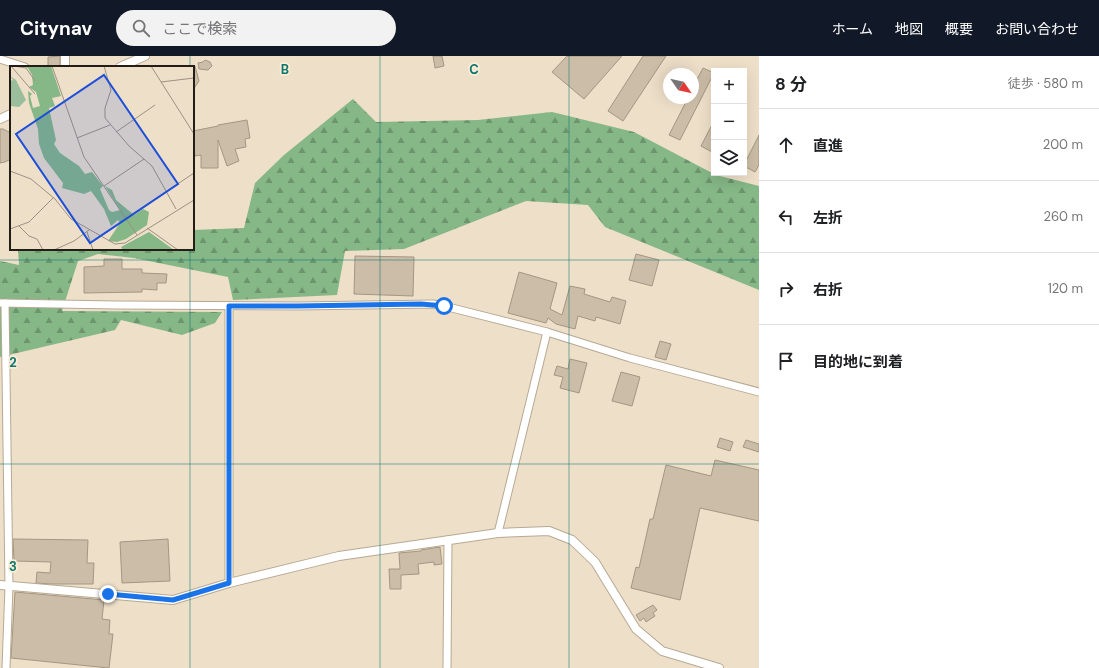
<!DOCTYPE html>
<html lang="ja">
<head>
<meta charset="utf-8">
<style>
  :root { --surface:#fff; --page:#f2f2f2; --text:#202124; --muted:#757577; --line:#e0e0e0; --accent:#111827 }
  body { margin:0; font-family:"DM Sans","Noto Sans JP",sans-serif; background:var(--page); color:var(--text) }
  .controls { position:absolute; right:12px; top:12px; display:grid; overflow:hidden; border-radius:0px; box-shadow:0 4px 16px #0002 }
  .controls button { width:36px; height:36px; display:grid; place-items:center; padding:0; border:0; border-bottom:1px solid var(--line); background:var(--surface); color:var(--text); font:20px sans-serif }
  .compass { position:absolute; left:663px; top:12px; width:36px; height:36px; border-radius:50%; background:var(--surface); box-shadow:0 4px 16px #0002; rotate:124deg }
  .stop { position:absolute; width:12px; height:12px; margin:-9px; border:3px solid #1a73e8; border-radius:50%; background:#fff }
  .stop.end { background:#1a73e8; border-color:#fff; box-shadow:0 1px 4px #0008 }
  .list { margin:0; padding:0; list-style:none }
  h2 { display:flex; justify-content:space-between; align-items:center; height:52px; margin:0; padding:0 16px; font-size:17px }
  h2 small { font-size:13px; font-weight:400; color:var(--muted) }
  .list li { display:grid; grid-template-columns:26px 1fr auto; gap:12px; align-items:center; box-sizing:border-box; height:72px; padding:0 16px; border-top:1px solid var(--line) }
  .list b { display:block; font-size:15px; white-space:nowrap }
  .list em { font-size:13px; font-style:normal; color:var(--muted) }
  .icon { flex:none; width:22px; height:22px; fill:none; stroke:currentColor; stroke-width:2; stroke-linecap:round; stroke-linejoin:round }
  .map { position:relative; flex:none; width:759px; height:612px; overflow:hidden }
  header { display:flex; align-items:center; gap:24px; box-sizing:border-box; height:56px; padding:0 20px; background:var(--accent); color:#fff }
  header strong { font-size:19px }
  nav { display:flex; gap:22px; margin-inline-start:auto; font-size:14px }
  .search { width:280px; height:36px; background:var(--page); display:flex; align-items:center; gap:10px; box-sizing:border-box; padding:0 14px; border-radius:22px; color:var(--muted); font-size:15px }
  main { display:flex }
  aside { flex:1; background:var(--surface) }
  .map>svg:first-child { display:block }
</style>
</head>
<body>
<header>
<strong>Citynav</strong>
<div class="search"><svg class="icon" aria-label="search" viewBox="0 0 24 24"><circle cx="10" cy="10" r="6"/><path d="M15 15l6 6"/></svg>ここで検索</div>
<nav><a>ホーム</a><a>地図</a><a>概要</a><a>お問い合わせ</a></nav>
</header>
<main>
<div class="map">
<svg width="759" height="612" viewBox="0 0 759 612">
  <defs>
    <pattern id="forest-firs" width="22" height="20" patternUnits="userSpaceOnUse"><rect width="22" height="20" fill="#85b787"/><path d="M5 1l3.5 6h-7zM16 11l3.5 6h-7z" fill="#6c946d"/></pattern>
  </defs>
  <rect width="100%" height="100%" fill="#eedfc9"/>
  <path fill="url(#forest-firs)" d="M 353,43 L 376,66 L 478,64 L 552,56 L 634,76 L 716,119 L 759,130 L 759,234 L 605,171 L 588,149 L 526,145 L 404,193 L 345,195 L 337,239 L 233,244 L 228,221 L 134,202 L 98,198 L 78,205 L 62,255 L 222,256 L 215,267 L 182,279 L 121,264 L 115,274 L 0,301 L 0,205 L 19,209 L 18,193 L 193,193 L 193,174 L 244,172 L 255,127 L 284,99 Z"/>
  <g fill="#ccbda8" stroke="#a49681">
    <path d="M 60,0 L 60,11 L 48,11 L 48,1 Z"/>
    <path d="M 433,0 L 442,0 L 444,10 L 435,12 Z"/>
    <path d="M 567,0 L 622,0 L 584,43 L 552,16 Z"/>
    <path d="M 643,0 L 666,0 L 623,65 L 608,55 Z"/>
    <path d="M 205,4 L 210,6 L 212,10 L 208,14 L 199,13 L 198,7 L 203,6 Z"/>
    <path d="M 193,10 L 195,10 L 199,25 L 193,34 Z"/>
    <path d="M 703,12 L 714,17 L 680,84 L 669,79 L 688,42 L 693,42 L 693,31 Z"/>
    <path d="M 247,64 L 250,82 L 245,83 L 246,91 L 235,93 L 239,105 L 227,110 L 218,84 L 218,112 L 201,112 L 201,99 L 195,100 L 193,87 L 193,75 L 218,70 L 218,69 Z"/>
    <path d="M 714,65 L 714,92 L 712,96 L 701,90 Z"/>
    <path d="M 0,73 L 3,73 L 11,77 L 11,103 L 5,106 L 0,107 Z"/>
    <path d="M 759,79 L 759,109 L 755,116 L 744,110 L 744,109 Z"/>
    <path d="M 636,198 L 659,204 L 652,230 L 629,224 Z"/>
    <path d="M 355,200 L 414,201 L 413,240 L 354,238 Z"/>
    <path d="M 104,203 L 122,203 L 122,213 L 142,213 L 142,217 L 167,218 L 166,227 L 157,227 L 157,234 L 142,233 L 142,236 L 84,237 L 84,211 L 104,210 Z"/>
    <path d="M 519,216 L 557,227 L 550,253 L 562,259 L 570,230 L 585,233 L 584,238 L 610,246 L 612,241 L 626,245 L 620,268 L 596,261 L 595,265 L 578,260 L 575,273 L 556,268 L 548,262 L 546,267 L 508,257 Z"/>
    <path d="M 660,285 L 671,288 L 666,304 L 655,301 Z"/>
    <path d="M 570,303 L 587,307 L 579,337 L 560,332 L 563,321 L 554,319 L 557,310 L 568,313 Z"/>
    <path d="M 621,316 L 640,321 L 632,350 L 612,345 Z"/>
    <path d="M 720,382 L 733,386 L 730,395 L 717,391 Z"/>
    <path d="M 746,384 L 759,388 L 759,396 L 743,391 Z"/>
    <path d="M 715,404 L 759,414 L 759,465 L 700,452 L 680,544 L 631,532 L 636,511 L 639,512 L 650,463 L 653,463 L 666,409 L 711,420 Z"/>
    <path d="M 13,483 L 88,484 L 87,507 L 94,507 L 93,528 L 51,528 L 36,527 L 37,516 L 50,517 L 51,506 L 14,505 Z"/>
    <path d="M 168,483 L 170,525 L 122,527 L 120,486 Z"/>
    <path d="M 440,491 L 442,508 L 434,509 L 434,506 L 418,508 L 419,518 L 401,519 L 401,533 L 390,533 L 389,513 L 400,513 L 399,497 L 421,495 L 421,494 Z"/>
    <path d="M 15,536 L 104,544 L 102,563 L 110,564 L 109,578 L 113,578 L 109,612 L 11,602 Z"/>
    <path d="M 653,549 L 657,554 L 653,557 L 655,560 L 646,566 L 644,562 L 640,565 L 636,559 Z"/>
  </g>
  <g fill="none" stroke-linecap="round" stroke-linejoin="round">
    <defs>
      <g id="minor">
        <path d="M 0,3 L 25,11"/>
        <path d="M 0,247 L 116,249 L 298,250 L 433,248 L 444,250 L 547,276 L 630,302 L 759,336"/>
        <path d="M 5,247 L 9,530 L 6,612"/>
        <path d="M 229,250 L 229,527"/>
        <path d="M 498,477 L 547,276"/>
        <path d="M 447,612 L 448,484"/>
      </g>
      <g id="tertiary">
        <path d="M 65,0 L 65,11"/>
        <path d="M 120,11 L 145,0"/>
        <path d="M 0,63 L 11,58"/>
        <path d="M 0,529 L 173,544 L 229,527 L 339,500 L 498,477 L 549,475 L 572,484 L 595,506 L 636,573 L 662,595 L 719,612"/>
      </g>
    </defs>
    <use href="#minor" stroke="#b7a993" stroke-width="9"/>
    <use href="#tertiary" stroke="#b7a993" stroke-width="10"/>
    <use href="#minor" stroke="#fff" stroke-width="7"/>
    <use href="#tertiary" stroke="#fff" stroke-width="8"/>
  </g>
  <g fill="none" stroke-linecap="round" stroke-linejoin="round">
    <path stroke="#1a73e8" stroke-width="5" d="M 108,538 L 173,544 L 229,527 L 229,250 L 298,250 L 421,248 L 444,250"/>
  </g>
  <path fill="none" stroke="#0f766e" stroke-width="1" stroke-opacity="0.55" d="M 190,0 L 190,11M 380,0 L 380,612M 569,0 L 569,612M 190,193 L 190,612M 0,204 L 759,204M 0,408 L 759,408"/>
  <g transform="translate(10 10)">
    <rect width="184" height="184" fill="#eedfc9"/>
    <path d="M 0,10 L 6,14 L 16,34 L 9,41 L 0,40 L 0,15 L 3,14 Z" fill="#9abe9b"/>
    <path d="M 10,0 L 41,0 L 51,30 L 42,32 L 45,40 L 39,42 L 46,74 L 44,78 L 50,87 L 69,100 L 75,108 L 82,106 L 93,120 L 90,123 L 99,144 L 102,146 L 110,144 L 95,120 L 102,124 L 106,134 L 124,149 L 133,143 L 139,146 L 137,159 L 116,173 L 107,176 L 98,175 L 110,157 L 108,154 L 101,160 L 94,143 L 81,125 L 74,128 L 52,122 L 53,117 L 34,92 L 29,78 L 28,63 L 19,37 L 18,25 L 22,28 L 20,30 L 23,42 L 30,40 L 26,26 L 19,21 L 23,19 L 22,9 L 18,2 ZM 139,166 L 164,184 L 113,184 L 111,181 Z" fill="#85b787"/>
    <path fill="none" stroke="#9d9181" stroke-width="1" d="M 1,0 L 25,28M 4,0 L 16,2 L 25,15M 42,0 L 74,91 L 127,169M 94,0 L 101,24 L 95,42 L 95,52 L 119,80 L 142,100 L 166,143M 141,0 L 184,68M 151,16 L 184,12M 106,66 L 145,39M 67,72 L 100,59M 0,105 L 21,113 L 45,133 L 61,153 L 105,178 L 115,177 L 184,134M 94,120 L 134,93M 115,153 L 184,107M 9,160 L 19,170 L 27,173 L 33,184M 137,162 L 168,184M 0,163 L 19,156 L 44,131M 77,166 L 83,184M 44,184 L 64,175 L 79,164"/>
    <path fill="#1d4ed8" fill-opacity="0.15" stroke="#1d4ed8" stroke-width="2" d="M 94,9 L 168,118 L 80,177 L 6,68 Z"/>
    <rect width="184" height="184" fill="none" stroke="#231d15" stroke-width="2"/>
  </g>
  <g font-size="13" text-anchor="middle" font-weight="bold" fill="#0f766e" stroke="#fbecd6" stroke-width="3.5" stroke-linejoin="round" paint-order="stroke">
    <text x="285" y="18">B</text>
    <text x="474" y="18">C</text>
    <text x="13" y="311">2</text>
    <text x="13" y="515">3</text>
  </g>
</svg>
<div class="controls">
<button>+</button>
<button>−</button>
<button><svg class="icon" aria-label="layers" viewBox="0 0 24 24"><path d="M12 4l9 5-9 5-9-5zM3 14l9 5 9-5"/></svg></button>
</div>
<svg class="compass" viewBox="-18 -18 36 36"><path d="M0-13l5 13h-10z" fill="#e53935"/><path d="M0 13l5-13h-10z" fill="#757577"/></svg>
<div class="stop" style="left:444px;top:250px"></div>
<div class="stop end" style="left:108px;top:538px"></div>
</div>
<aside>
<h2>8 分<small>徒歩 · 580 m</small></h2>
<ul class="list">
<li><svg class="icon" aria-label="ahead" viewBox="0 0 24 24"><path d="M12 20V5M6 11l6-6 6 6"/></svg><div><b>直進</b></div><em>200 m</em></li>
<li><svg class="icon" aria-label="left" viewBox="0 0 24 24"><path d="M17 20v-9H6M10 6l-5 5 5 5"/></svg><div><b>左折</b></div><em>260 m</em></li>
<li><svg class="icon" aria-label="right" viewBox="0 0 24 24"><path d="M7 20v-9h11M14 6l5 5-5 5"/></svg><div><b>右折</b></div><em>120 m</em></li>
<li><svg class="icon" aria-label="arrive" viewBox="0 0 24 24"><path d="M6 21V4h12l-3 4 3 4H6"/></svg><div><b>目的地に到着</b></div></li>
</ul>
</aside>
</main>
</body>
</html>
